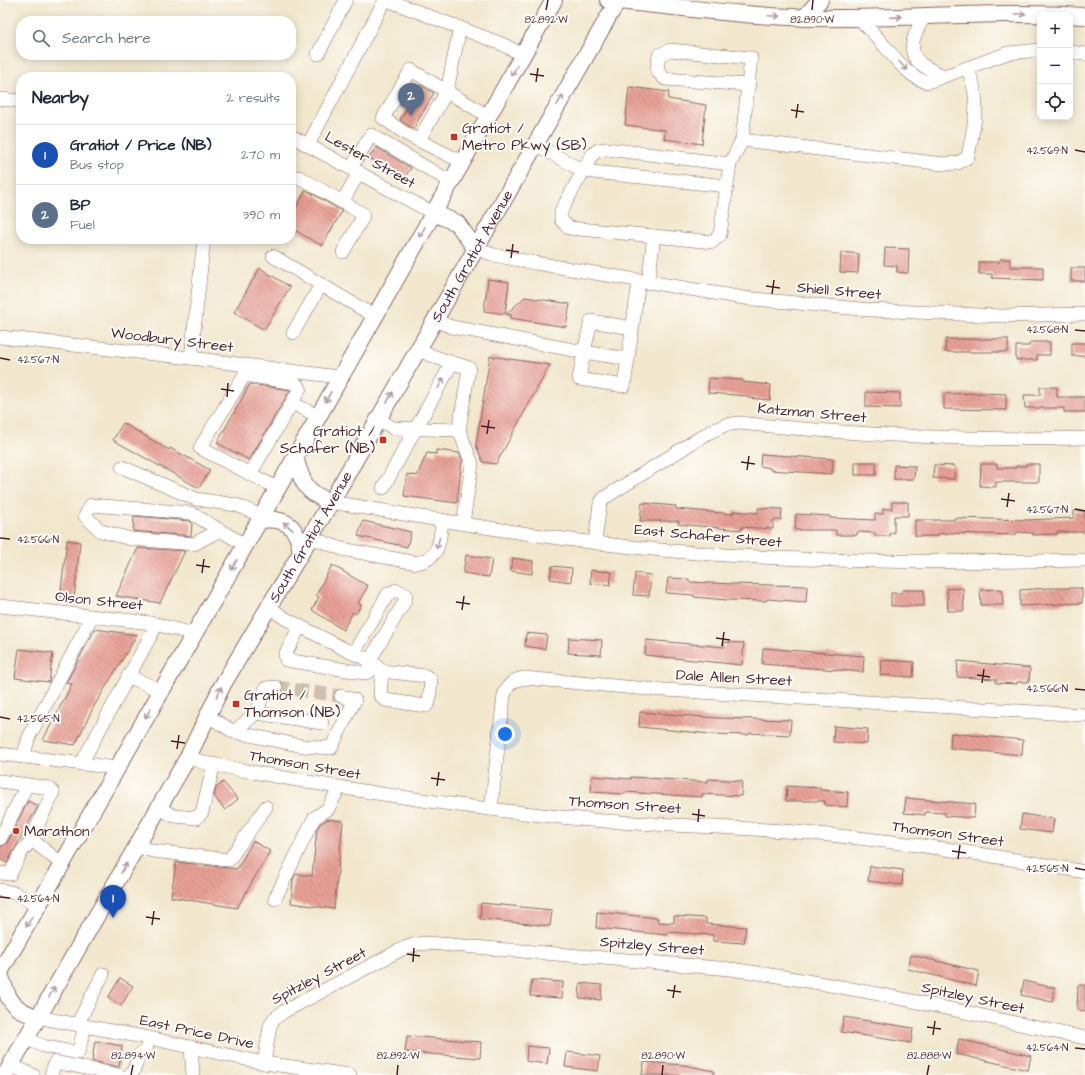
<!DOCTYPE html>
<html lang="en">
<head>
<meta charset="utf-8">
<style>
  :root { --surface:#fff; --page:#f6f6f7; --text:#1f2937; --muted:#747a83; --line:#e0e1e3; --accent:#111827 }
  body { margin:0; font-family:"Architects Daughter",sans-serif; background:var(--page); color:var(--text) }
  .controls { position:absolute; right:12px; top:12px; display:grid; overflow:hidden; border-radius:8px; box-shadow:0 2px 10px #0003 }
  .controls button { width:36px; height:36px; display:grid; place-items:center; padding:0; border:0; border-bottom:1px solid var(--line); background:var(--surface); color:var(--text); font:20px sans-serif }
  .you { position:absolute; left:505px; top:734px; width:14px; height:14px; margin:-10px; border:3px solid #fff; border-radius:50%; background:#1a73e8; box-shadow:0 0 0 6px #1a73e833 }
  .badge { display:grid; place-items:center; width:26px; height:26px; border-radius:50%; background:var(--accent); color:#fff; font-size:13px; font-weight:700 }
  .pin { position:absolute; translate:-50% -33px; filter:drop-shadow(0 1px 2px #0008) }
  .pin::after { content:''; position:absolute; top:21px; width:14px; height:12px; background:inherit; clip-path:polygon(0 0,100% 0,50% 100%) }
  .list { margin:0; padding:0; list-style:none }
  h2 { display:flex; justify-content:space-between; align-items:center; height:52px; margin:0; padding:0 16px; font-size:17px }
  h2 small { font-size:13px; font-weight:400; color:var(--muted) }
  .list li { display:grid; grid-template-columns:26px 1fr auto; gap:12px; align-items:center; box-sizing:border-box; height:60px; padding:0 16px; border-top:1px solid var(--line) }
  .list b { display:block; font-size:15px; white-space:nowrap }
  .list p { margin:0; font-size:13px; white-space:nowrap; color:var(--muted) }
  .list em { font-size:13px; font-style:normal; color:var(--muted) }
  .icon { flex:none; width:22px; height:22px; fill:none; stroke:currentColor; stroke-width:2; stroke-linecap:round; stroke-linejoin:round }
  .map { position:relative; flex:none; width:1085px; height:1075px; overflow:hidden }
  .search { position:absolute; background:var(--surface); box-shadow:0 2px 10px #0003; left:16px; top:16px; width:280px; height:44px; display:flex; align-items:center; gap:10px; box-sizing:border-box; padding:0 14px; border-radius:16px; color:var(--muted); font-size:15px }
  .panel { position:absolute; background:var(--surface); box-shadow:0 2px 10px #0003; left:16px; top:72px; width:280px; height:172px; border-radius:16px }
  .map>svg:first-child { display:block }
</style>
</head>
<body>
<div class="map">
<svg width="1085" height="1075" viewBox="0 0 1085 1075">
  <defs>
    <pattern id="building-back-hatch" width="6" height="6" patternUnits="userSpaceOnUse"><rect width="6" height="6" fill="#e8a096"/><path d="M-1 5l2 2M0 0l6 6M5-1l2 2" fill="none" stroke="#be827b"/></pattern>
  </defs>
  <rect width="100%" height="100%" fill="#fdfcf7"/>
  <filter id="ink" filterUnits="userSpaceOnUse"><feTurbulence type="fractalNoise" baseFrequency=".025" numOctaves="2"/><feDisplacementMap in="SourceGraphic" scale="8" xChannelSelector="R" yChannelSelector="G"/><feConvolveMatrix kernelMatrix="1 2 1 2 8 2 1 2 1" color-interpolation-filters="sRGB"/></filter>
  <filter id="wash" filterUnits="userSpaceOnUse"><feTurbulence type="fractalNoise" baseFrequency=".012" numOctaves="4" result="noise"/><feDisplacementMap in="SourceGraphic" scale="16" xChannelSelector="R" yChannelSelector="G"/><feGaussianBlur stdDeviation="0.9" result="paint"/><feColorMatrix in="noise" values="0 0 0 0 0 0 0 0 0 0 0 0 0 0 0 0 0 1.4 0 .05"/><feComposite in="paint" operator="in"/></filter>
  <g filter="url(#wash)">
    <rect width="100%" height="100%" fill="#f2e7cd"/>
    <g id="blocks">
      <g fill="url(#building-back-hatch)">
        <path d="M 420,85 L 434,93 L 413,129 L 400,120 L 407,108 L 400,104 L 406,95 L 412,99 Z"/>
        <path d="M 629,87 L 669,92 L 668,99 L 706,105 L 702,144 L 664,139 L 665,130 L 625,125 Z"/>
        <path d="M 376,147 L 411,168 L 404,178 L 369,158 Z"/>
        <path d="M 306,190 L 342,211 L 322,246 L 291,228 L 291,216 Z"/>
        <path d="M 885,248 L 909,249 L 908,273 L 897,272 L 897,266 L 884,265 Z"/>
        <path d="M 841,252 L 859,254 L 858,273 L 840,272 Z"/>
        <path d="M 1000,259 L 1010,259 L 1010,267 L 1043,267 L 1043,280 L 992,278 L 992,274 L 979,274 L 979,262 L 1000,262 Z"/>
        <path d="M 260,268 L 290,287 L 264,330 L 234,312 Z"/>
        <rect x="1071" y="268" width="14" height="13"/>
        <path d="M 488,279 L 509,282 L 505,314 L 484,311 Z"/>
        <path d="M 525,297 L 570,304 L 566,327 L 510,318 L 511,315 L 506,314 Z"/>
        <path d="M 946,339 L 1008,339 L 1008,352 L 945,352 Z"/>
        <path d="M 1030,342 L 1050,342 L 1050,355 L 1037,355 L 1037,360 L 1016,360 L 1016,346 L 1029,346 Z"/>
        <rect x="1072" y="343" width="13" height="13"/>
        <path d="M 490,356 L 550,365 L 496,464 L 483,462 L 476,445 Z"/>
        <path d="M 709,378 L 743,380 L 743,382 L 771,385 L 770,400 L 748,398 L 748,396 L 708,393 Z"/>
        <path d="M 250,384 L 290,390 L 249,460 L 217,443 Z"/>
        <path d="M 1040,387 L 1057,387 L 1057,397 L 1085,397 L 1085,412 L 1064,412 L 1064,408 L 1025,408 L 1024,395 L 1040,395 Z"/>
        <path d="M 866,392 L 900,393 L 900,408 L 866,407 Z"/>
        <path d="M 984,393 L 1006,394 L 1006,410 L 944,409 L 944,394 Z"/>
        <path d="M 123,423 L 169,450 L 170,448 L 210,470 L 199,488 L 113,440 Z"/>
        <path d="M 436,450 L 459,453 L 462,460 L 457,503 L 404,496 L 407,474 L 417,476 L 427,453 L 436,454 Z"/>
        <path d="M 761,454 L 833,459 L 832,474 L 770,470 L 770,468 L 760,466 Z"/>
        <rect x="855" y="462" width="21" height="13"/>
        <path d="M 981,464 L 997,464 L 997,468 L 1016,468 L 1016,466 L 1026,466 L 1026,464 L 1039,464 L 1039,482 L 996,482 L 996,487 L 980,486 Z"/>
        <path d="M 894,465 L 915,466 L 914,479 L 894,479 Z"/>
        <path d="M 934,465 L 955,466 L 954,479 L 933,478 Z"/>
        <path d="M 892,502 L 908,502 L 908,516 L 894,516 L 894,533 L 890,533 L 890,536 L 875,536 L 875,533 L 857,532 L 857,535 L 836,535 L 836,530 L 795,530 L 796,514 L 830,516 L 830,518 L 875,520 L 875,514 L 883,514 L 883,509 L 892,509 Z"/>
        <path d="M 642,503 L 676,506 L 676,509 L 733,514 L 733,511 L 758,513 L 758,508 L 782,509 L 781,520 L 773,520 L 773,529 L 742,527 L 742,530 L 678,524 L 679,521 L 640,521 Z"/>
        <path d="M 1074,511 L 1085,511 L 1085,532 L 1057,532 L 1057,534 L 1033,535 L 1033,533 L 1016,532 L 1016,535 L 949,533 L 938,534 L 938,536 L 915,536 L 915,520 L 954,520 L 954,518 L 1027,520 L 1074,518 Z"/>
        <path d="M 134,516 L 190,521 L 192,523 L 191,536 L 133,531 Z"/>
        <path d="M 363,521 L 411,532 L 407,547 L 358,536 Z"/>
        <path d="M 67,540 L 80,542 L 74,600 L 60,599 Z"/>
        <path d="M 138,548 L 185,551 L 160,603 L 116,596 Z"/>
        <path d="M 466,555 L 492,559 L 489,577 L 463,573 Z"/>
        <path d="M 513,558 L 533,561 L 532,574 L 511,571 Z"/>
        <path d="M 332,565 L 368,586 L 358,603 L 361,605 L 356,614 L 353,612 L 343,630 L 312,610 L 319,597 L 316,595 Z"/>
        <path d="M 552,566 L 572,568 L 571,582 L 550,579 Z"/>
        <path d="M 591,570 L 612,572 L 610,585 L 590,583 Z"/>
        <path d="M 635,573 L 651,575 L 649,596 L 633,595 Z"/>
        <path d="M 668,578 L 689,579 L 689,582 L 734,584 L 807,586 L 806,602 L 767,599 L 766,601 L 727,600 L 694,597 L 694,595 L 666,593 Z"/>
        <path d="M 963,588 L 964,611 L 948,611 L 947,589 Z"/>
        <path d="M 1048,588 L 1082,588 L 1082,603 L 1020,606 L 1020,590 Z"/>
        <path d="M 1002,589 L 1003,605 L 981,605 L 980,590 Z"/>
        <path d="M 902,590 L 924,590 L 924,606 L 891,606 L 891,593 L 902,593 Z"/>
        <path d="M 95,629 L 137,635 L 93,708 L 75,745 L 43,740 L 72,684 L 66,683 Z"/>
        <path d="M 526,633 L 547,635 L 545,649 L 525,646 Z"/>
        <path d="M 569,638 L 602,640 L 601,655 L 568,653 Z"/>
        <path d="M 646,640 L 724,647 L 724,642 L 744,643 L 742,665 L 645,655 Z"/>
        <path d="M 763,648 L 864,656 L 863,672 L 762,664 Z"/>
        <path d="M 19,649 L 53,653 L 49,682 L 15,678 Z"/>
        <path d="M 881,660 L 914,662 L 913,677 L 880,675 Z"/>
        <path d="M 958,661 L 1030,668 L 1029,682 L 1017,682 L 1017,684 L 996,683 L 996,679 L 957,677 Z"/>
        <path d="M 640,712 L 717,718 L 791,720 L 790,735 L 749,733 L 749,735 L 711,734 L 639,727 Z"/>
        <path d="M 834,726 L 868,729 L 867,744 L 833,742 Z"/>
        <path d="M 951,733 L 1023,740 L 1022,755 L 950,748 Z"/>
        <path d="M 592,776 L 631,779 L 631,777 L 708,782 L 708,779 L 742,781 L 741,796 L 702,794 L 702,797 L 625,792 L 625,794 L 591,792 Z"/>
        <path d="M 223,782 L 238,799 L 225,810 L 214,796 L 216,788 Z"/>
        <path d="M 787,786 L 820,788 L 820,790 L 848,792 L 847,807 L 825,805 L 825,801 L 786,801 Z"/>
        <path d="M 906,798 L 975,804 L 974,818 L 945,816 L 945,813 L 925,812 L 925,815 L 904,813 Z"/>
        <path d="M 28,801 L 38,806 L 7,863 L 0,859 L 0,847 L 7,843 Z"/>
        <path d="M 1022,814 L 1054,819 L 1052,833 L 1020,829 Z"/>
        <path d="M 328,819 L 343,821 L 334,909 L 291,903 L 293,880 L 296,874 L 312,876 L 317,829 L 320,824 Z"/>
        <path d="M 253,841 L 270,851 L 237,908 L 171,897 L 176,862 L 237,869 Z"/>
        <path d="M 870,866 L 903,870 L 902,885 L 868,881 Z"/>
        <path d="M 481,903 L 552,910 L 550,926 L 480,919 Z"/>
        <path d="M 597,912 L 658,918 L 657,922 L 674,923 L 674,916 L 706,918 L 706,924 L 746,927 L 744,943 L 713,941 L 713,935 L 667,932 L 667,935 L 596,928 Z"/>
        <path d="M 911,955 L 979,971 L 976,986 L 908,969 Z"/>
        <path d="M 120,978 L 133,986 L 121,1006 L 108,998 Z"/>
        <path d="M 532,980 L 563,982 L 562,998 L 530,996 Z"/>
        <path d="M 1024,981 L 1055,988 L 1052,1002 L 1021,995 Z"/>
        <path d="M 580,983 L 602,985 L 601,1000 L 579,998 Z"/>
        <path d="M 1078,985 L 1085,985 L 1085,1011 L 1077,1010 Z"/>
        <path d="M 844,1017 L 913,1028 L 911,1043 L 841,1032 Z"/>
        <path d="M 407,1036 L 481,1042 L 480,1058 L 405,1052 Z"/>
        <path d="M 959,1039 L 1031,1056 L 1028,1070 L 956,1054 Z"/>
        <path d="M 95,1041 L 122,1046 L 119,1067 L 92,1061 Z"/>
        <path d="M 527,1046 L 549,1048 L 547,1064 L 526,1061 Z"/>
        <path d="M 567,1052 L 600,1056 L 598,1071 L 565,1067 Z"/>
        <path d="M 644,1062 L 684,1065 L 714,1071 L 714,1075 L 642,1075 Z"/>
      </g>
    </g>
  </g>
  <g filter="url(#ink)">
    <use href="#blocks" fill-opacity="0" stroke="#856564" stroke-width="1"/>
    <g fill="none" stroke-linecap="round" stroke-linejoin="round">
      <path stroke="#d0bfad" stroke-width="13" stroke-dasharray="13 6" stroke-linecap="butt" d="M 276,687 L 341,696"/>
      <defs>
        <g id="minor">
          <path d="M 387,0 L 502,44 L 523,55"/>
          <path d="M 925,16 C 916,30 904,51 921,64 C 927,69 936,72 943,76"/>
          <path d="M 857,18 C 879,33 905,80 928,82 L 1008,53 L 1040,50"/>
          <path d="M 1070,52 L 1085,54"/>
          <path d="M 318,54 L 346,0"/>
          <path d="M 0,99 L 21,101"/>
          <path d="M 291,136 L 433,213"/>
          <path d="M 419,140 L 447,91 L 460,28"/>
          <path d="M 742,140 L 751,58 L 670,50 L 659,55 L 657,71 L 665,79 L 749,85"/>
          <path d="M 535,144 L 583,171 L 727,186"/>
          <path d="M 308,145 L 385,0"/>
          <path d="M 462,162 L 406,134 L 383,118 L 411,70 L 488,116"/>
          <path d="M 351,168 L 371,135 L 451,182"/>
          <path d="M 291,182 L 294,177 L 299,177 L 363,214 L 363,217 L 343,252"/>
          <path d="M 343,201 L 359,172"/>
          <path d="M 654,236 L 569,228 L 561,220 L 561,211 L 592,155 L 598,150 L 607,149 L 730,164"/>
          <path d="M 475,248 L 494,255 L 535,263 L 744,298 L 871,310 L 1001,316 L 1085,314"/>
          <path d="M 273,256 L 374,316"/>
          <path d="M 648,283 L 654,236 L 712,242 L 720,235 L 730,164 L 742,140 L 944,164 L 958,163 L 968,157 C 974,122 982,104 968,69"/>
          <path d="M 434,320 L 452,327 L 584,352 L 579,379 L 624,386 L 639,281"/>
          <path d="M 293,333 L 321,285"/>
          <path d="M 0,337 L 191,358 L 339,377"/>
          <path d="M 417,349 L 435,357 L 469,368 L 459,430 L 472,464 L 463,523"/>
          <path d="M 191,358 L 204,239"/>
          <path d="M 628,359 L 584,352 L 591,321 L 632,328"/>
          <path d="M 250,366 L 200,448 L 277,488"/>
          <path d="M 244,375 L 295,383 L 300,388 L 292,403"/>
          <path d="M 378,419 L 393,428 L 459,430"/>
          <path d="M 122,467 L 196,499 L 236,505 L 262,516"/>
          <path d="M 250,474 L 292,403 L 318,416"/>
          <path d="M 383,488 L 452,363"/>
          <path d="M 331,502 C 452,522 574,544 697,553 C 826,563 955,563 1085,560"/>
          <path d="M 220,530 L 194,544 L 131,539 L 101,531 L 85,516 L 91,505 L 191,513 L 245,545"/>
          <path d="M 310,537 L 342,549 L 417,563 C 440,558 440,541 442,520"/>
          <path d="M 595,542 L 600,504 L 604,498 L 706,434 L 725,425 L 739,423 C 854,435 969,441 1085,438"/>
          <path d="M 0,606 L 151,623 L 194,634"/>
          <path d="M 269,607 L 286,619 L 352,653 L 356,649 L 388,594 L 397,590 L 406,595 L 405,601 L 370,660 L 352,653"/>
          <path d="M 300,626 L 285,655 L 286,660 L 365,673 L 369,672 L 370,660"/>
          <path d="M 370,660 L 382,671 L 426,676 L 431,680 L 429,702 L 426,706 L 385,700 L 380,695 L 382,671"/>
          <path d="M 128,676 L 161,691"/>
          <path d="M 276,687 L 266,688 L 256,713 L 322,723"/>
          <path d="M 208,716 L 234,732 L 303,746 L 331,748 L 355,700 L 341,696"/>
          <path d="M 234,732 L 256,713"/>
          <path d="M 0,754 L 117,768"/>
          <path d="M 23,757 L 29,737 L 92,616"/>
          <path d="M 188,757 L 205,763 C 329,787 454,807 580,819 C 655,826 731,826 807,833 C 900,841 993,855 1085,872"/>
          <path d="M 81,764 L 157,624"/>
          <path d="M 0,781 L 49,788 L 53,792 L 37,827 L 32,840 L 22,851 L 10,874 L 0,873"/>
          <path d="M 159,808 L 174,816 L 197,818 L 202,812 L 214,764"/>
          <path d="M 491,809 L 504,695 C 508,684 513,680 524,678 L 648,689 L 1085,715"/>
          <path d="M 0,839 L 27,785"/>
          <path d="M 32,840 L 62,864"/>
          <path d="M 136,846 L 153,851 L 229,860 L 266,807"/>
          <path d="M 0,890 L 15,893 L 38,906"/>
          <path d="M 275,899 L 314,818 L 328,809 L 339,788"/>
          <path d="M 37,1017 L 149,1038 L 264,1063 L 350,1075"/>
          <path d="M 77,1025 L 103,974"/>
          <path d="M 26,1038 L 43,1046 L 78,1053 L 85,1026"/>
          <path d="M 191,1047 L 193,1075"/>
          <path d="M 264,1063 L 270,1026 L 274,1019 L 283,1012 L 404,948 L 417,944 L 429,943 L 730,969 C 850,985 967,1013 1085,1038"/>
          <path d="M 10,1065 L 33,1075"/>
          <path d="M 51,1075 L 55,1062 L 119,1075"/>
          <path d="M 129,1075 L 133,1072 L 140,1054 L 146,1050 L 149,1038"/>
        </g>
        <g id="major">
          <path d="M 608,0 C 679,7 750,17 822,18 C 910,19 997,10 1085,16"/>
          <path d="M 804,18 L 820,0"/>
          <path d="M 433,213 L 457,223 L 475,248"/>
          <path d="M 295,457 C 302,482 305,493 331,502"/>
          <path d="M 260,520 C 286,517 298,526 301,553"/>
          <path d="M 0,972 L 262,516 L 554,0"/>
          <path d="M 0,974 C 8,999 11,1009 37,1017"/>
          <path id="s1" d="M 5,1075 L 188,757 L 222,686 L 331,502 L 618,0"/>
        </g>
      </defs>
      <use href="#minor" stroke="#856564" stroke-width="14"/>
      <use href="#major" stroke="#856564" stroke-width="18"/>
      <use href="#minor" stroke="#fff" stroke-width="13"/>
      <use href="#major" stroke="#fff" stroke-width="16"/>
    </g>
    <defs><path id="oneway-shaft" d="M-6 0H5M1.5-3L5.5 0L1.5 3" fill="none" stroke-width="1.6" stroke-linecap="round" stroke-linejoin="round"/></defs>
    <g stroke="#ae9aa0">
      <use href="#oneway-shaft" transform="translate(1020 14)"/>
      <use href="#oneway-shaft" transform="translate(774 16) rotate(3)"/>
      <use href="#oneway-shaft" transform="translate(896 17) rotate(-2)"/>
      <use href="#oneway-shaft" transform="translate(903 66) rotate(50)"/>
      <use href="#oneway-shaft" transform="translate(514 71) rotate(120)"/>
      <use href="#oneway-shaft" transform="translate(560 100) rotate(-60)"/>
      <use href="#oneway-shaft" transform="translate(422 232) rotate(120)"/>
      <use href="#oneway-shaft" transform="translate(441 383) rotate(-61)"/>
      <use href="#oneway-shaft" transform="translate(328 397) rotate(119)"/>
      <use href="#oneway-shaft" transform="translate(390 397) rotate(-61)"/>
      <use href="#oneway-shaft" transform="translate(288 526) rotate(-140)"/>
      <use href="#oneway-shaft" transform="translate(438 543) rotate(107)"/>
      <use href="#oneway-shaft" transform="translate(234 565) rotate(120)"/>
      <use href="#oneway-shaft" transform="translate(219 692) rotate(-64)"/>
      <use href="#oneway-shaft" transform="translate(148 713) rotate(120)"/>
      <use href="#oneway-shaft" transform="translate(124 868) rotate(-60)"/>
      <use href="#oneway-shaft" transform="translate(29 922) rotate(120)"/>
      <use href="#oneway-shaft" transform="translate(52 992) rotate(-60)"/>
    </g>
  </g>
  <path fill="none" stroke="#4a1f2b" stroke-width="1.5" d="M 546,10 L 548,0M 812,10 L 813,0M 530,74 L 544,76M 536,82 L 538,68M 791,110 L 804,112M 796,118 L 798,104M 1075,150 L 1085,152M 506,250 L 519,252M 511,258 L 513,244M 766,286 L 780,288M 772,294 L 774,280M 1075,330 L 1085,331M 0,358 L 10,360M 221,389 L 234,391M 227,397 L 228,383M 481,426 L 495,428M 487,434 L 489,420M 741,462 L 755,464M 747,470 L 749,456M 1001,499 L 1015,501M 1007,507 L 1009,493M 1075,509 L 1085,511M 0,538 L 10,539M 196,565 L 210,567M 202,573 L 204,559M 456,602 L 470,604M 462,610 L 464,596M 716,638 L 730,640M 722,646 L 724,632M 977,675 L 990,677M 982,683 L 984,669M 1075,689 L 1085,690M 0,717 L 10,719M 171,741 L 185,743M 177,749 L 179,735M 431,778 L 445,780M 437,786 L 439,772M 692,814 L 705,816M 698,822 L 699,809M 952,851 L 966,853M 958,859 L 960,845M 1075,868 L 1085,870M 0,897 L 10,898M 146,917 L 160,919M 152,925 L 154,911M 407,954 L 420,956M 413,962 L 414,948M 667,990 L 681,992M 673,998 L 675,985M 927,1027 L 941,1029M 933,1035 L 935,1021M 1075,1048 L 1085,1049M 131,1075 L 133,1065M 397,1075 L 398,1065M 662,1075 L 663,1065M 927,1075 L 929,1065"/>
  <g fill="#c8321e" stroke="#fdfcf7" stroke-width="1.5">
    <rect x="450" y="133" width="8" height="8" rx="2"/>
    <rect x="379" y="436" width="8" height="8" rx="2"/>
    <rect x="232" y="700" width="8" height="8" rx="2"/>
    <circle cx="16" cy="831" r="4"/>
  </g>
  <g text-anchor="middle" dominant-baseline="central" stroke-width="4" stroke-linejoin="round" paint-order="stroke">
    <g font-size="15" fill="#4a1f2b" stroke="#fdfcf7" text-anchor="start">
      <text x="462" y="128">Gratiot /<tspan x="462" dy="17">Metro Pkwy (SB)</tspan></text>
      <text x="375" y="431" text-anchor="end">Gratiot /<tspan x="375" dy="17">Schafer (NB)</tspan></text>
      <text x="244" y="695">Gratiot /<tspan x="244" dy="17">Thomson (NB)</tspan></text>
      <text x="24" y="831">Marathon</text>
    </g>
    <g font-size="15" fill="#4a1f2b" stroke="#fdfcf7">
      <text transform="translate(370 160) rotate(29)">Lester Street</text>
      <text stroke="none"><textPath href="#s1" startOffset="943">South Gratiot Avenue</textPath></text>
      <text transform="translate(839 291) rotate(5)">Shiell Street</text>
      <text transform="translate(172 340) rotate(7)">Woodbury Street</text>
      <text transform="translate(812 413) rotate(5)">Katzman Street</text>
      <text transform="translate(708 536) rotate(5)">East Schafer Street</text>
      <text stroke="none"><textPath href="#s1" startOffset="619">South Gratiot Avenue</textPath></text>
      <text transform="translate(99 601) rotate(6)">Olson Street</text>
      <text transform="translate(734 678) rotate(3)">Dale Allen Street</text>
      <text transform="translate(305 765) rotate(10)">Thomson Street</text>
      <text transform="translate(625 805) rotate(4)">Thomson Street</text>
      <text transform="translate(948 834) rotate(8)">Thomson Street</text>
      <text transform="translate(652 946) rotate(5)">Spitzley Street</text>
      <text transform="translate(319 976) rotate(-28)">Spitzley Street</text>
      <text transform="translate(973 998) rotate(12)">Spitzley Street</text>
      <text transform="translate(197 1032) rotate(12)">East Price Drive</text>
    </g>
  </g>
  <g font-size="10" text-anchor="middle" fill="#4a1f2b" stroke="#fdfcf7" stroke-width="4" stroke-linejoin="round" paint-order="stroke">
    <text x="546" y="23">82.892°W</text>
    <text x="812" y="23">82.890°W</text>
    <text x="1047" y="154">42.569°N</text>
    <text x="1047" y="333">42.568°N</text>
    <text x="38" y="363">42.567°N</text>
    <text x="1047" y="513">42.567°N</text>
    <text x="38" y="543">42.566°N</text>
    <text x="1047" y="692">42.566°N</text>
    <text x="38" y="722">42.565°N</text>
    <text x="1047" y="872">42.565°N</text>
    <text x="38" y="902">42.564°N</text>
    <text x="1047" y="1051">42.564°N</text>
    <text x="133" y="1059">82.894°W</text>
    <text x="398" y="1059">82.892°W</text>
    <text x="663" y="1059">82.890°W</text>
    <text x="929" y="1059">82.888°W</text>
  </g>
</svg>
<div class="controls">
<button>+</button>
<button>−</button>
<button><svg class="icon" aria-label="locate" viewBox="0 0 24 24"><circle cx="12" cy="12" r="6"/><path d="M12 2v4M12 18v4M2 12h4M18 12h4"/></svg></button>
</div>
<div class="you"></div>
<div class="pin badge" style="left:113px;top:918px;background:#1a4fb4">1</div>
<div class="pin badge" style="left:411px;top:116px;background:#5c6f8a">2</div>
<div class="search"><svg class="icon" aria-label="search" viewBox="0 0 24 24"><circle cx="10" cy="10" r="6"/><path d="M15 15l6 6"/></svg>Search here</div>
<section class="panel">
<h2>Nearby<small>2 results</small></h2>
<ul class="list">
<li><span class="badge" style="background:#1a4fb4">1</span><div><b>Gratiot / Price (NB)</b><p>Bus stop</p></div><em>270 m</em></li>
<li><span class="badge" style="background:#5c6f8a">2</span><div><b>BP</b><p>Fuel</p></div><em>390 m</em></li>
</ul>
</section>
</div>
</body>
</html>
